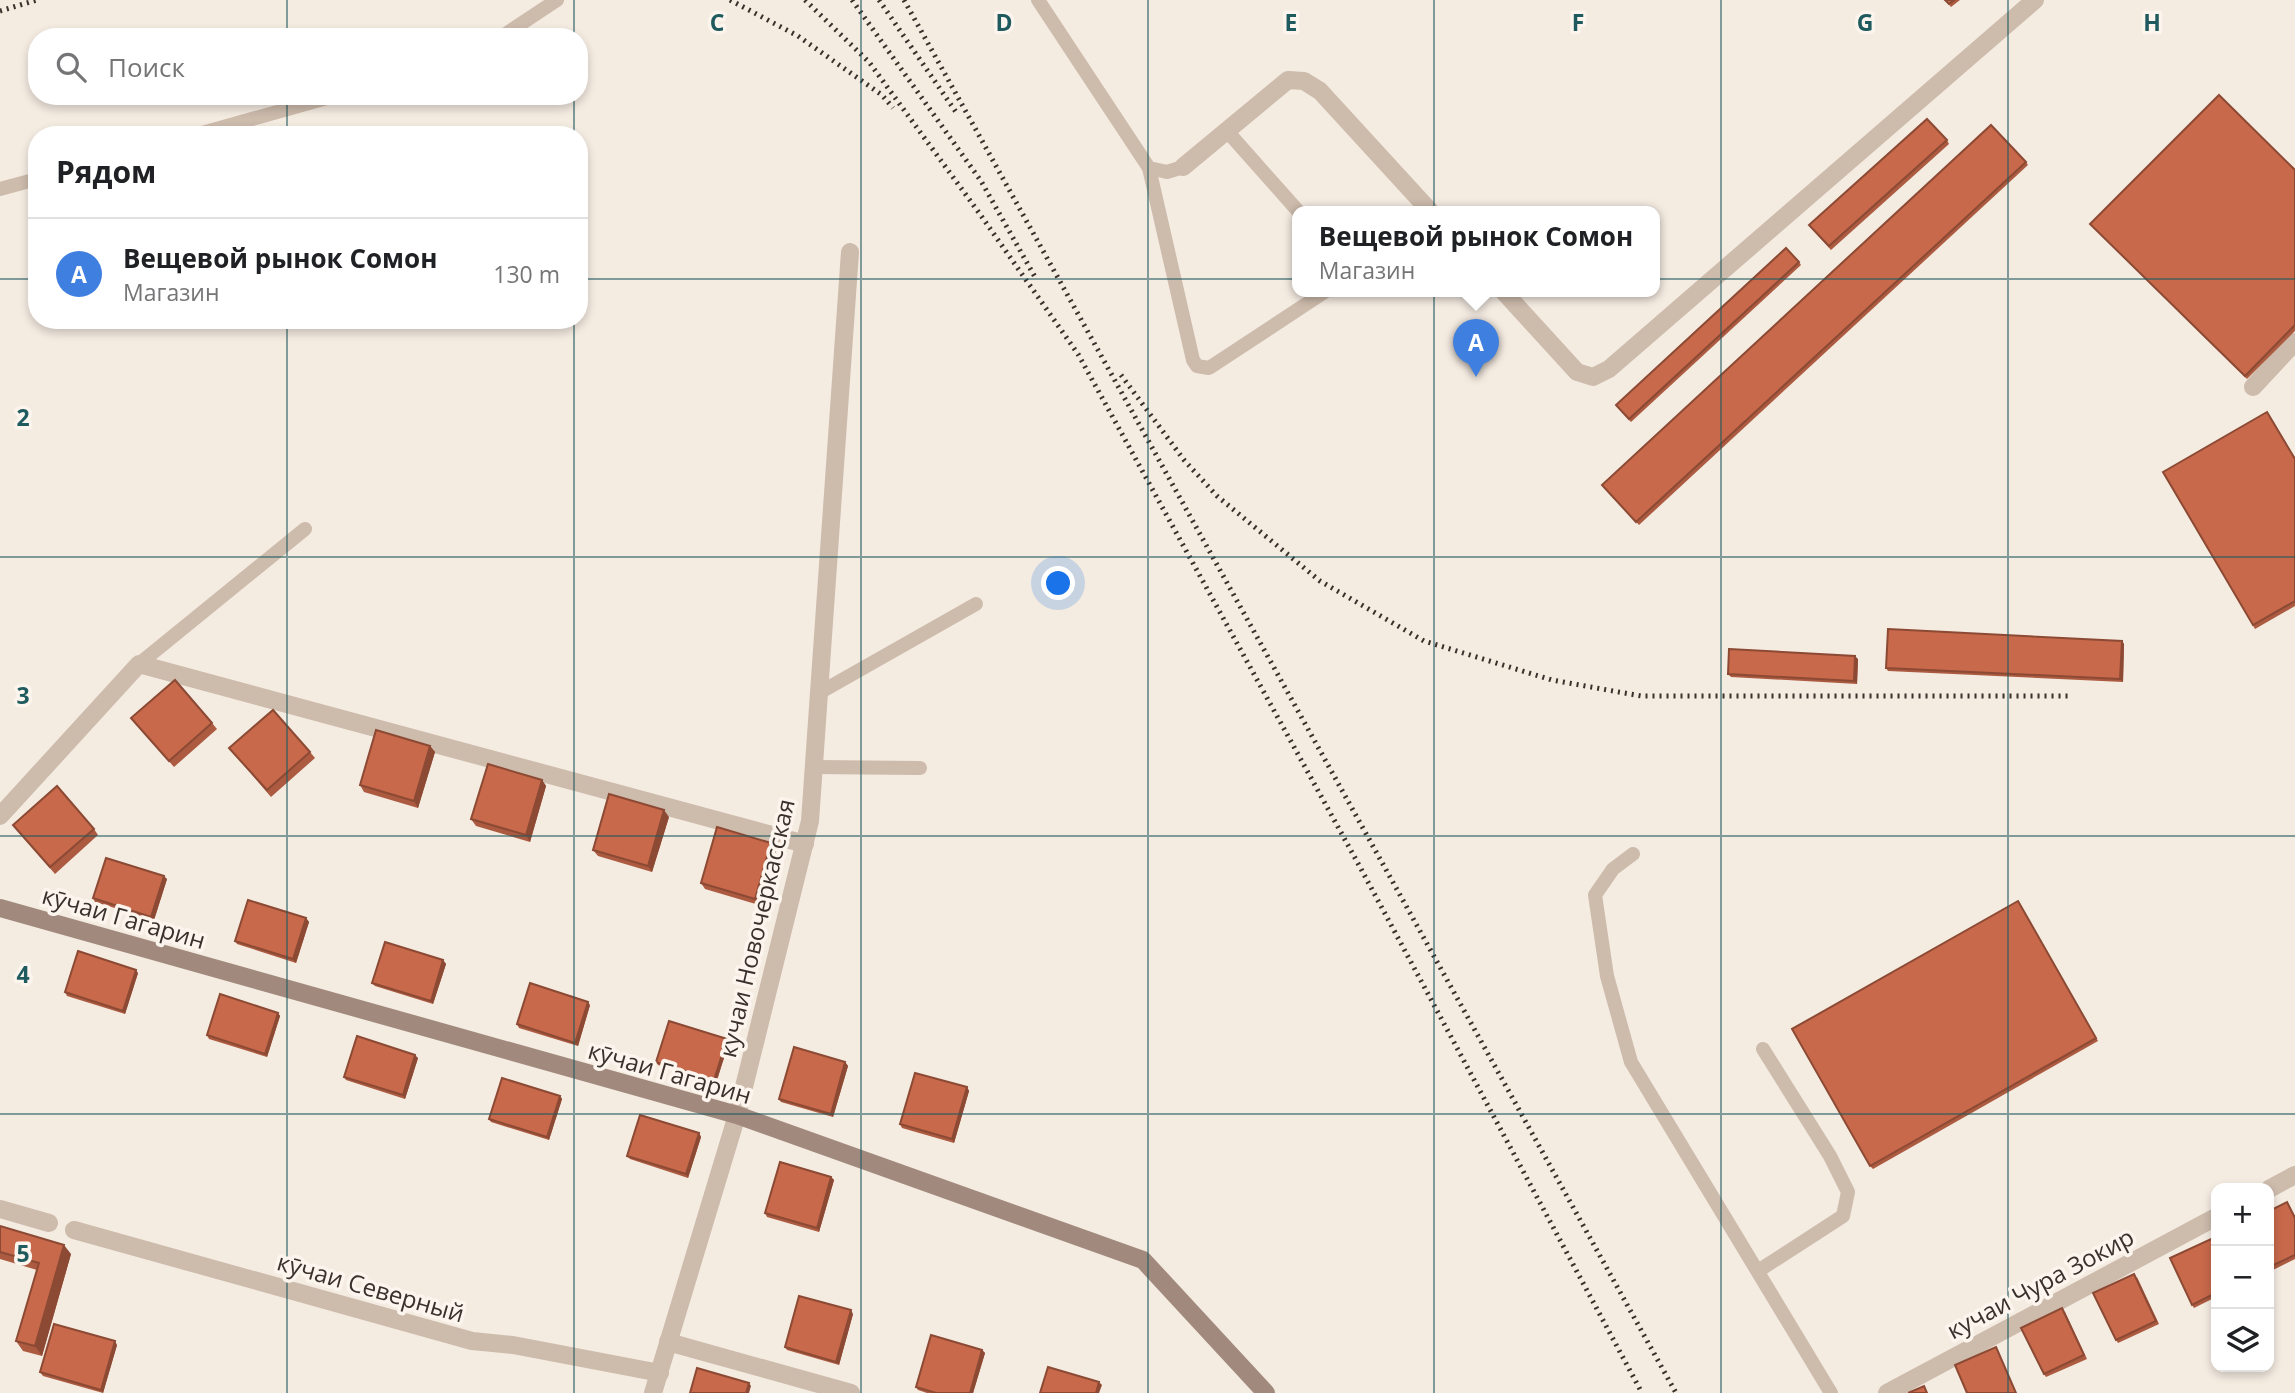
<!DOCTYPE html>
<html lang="ru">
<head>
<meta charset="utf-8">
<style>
  :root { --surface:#fff; --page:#f6f6f6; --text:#202124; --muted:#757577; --line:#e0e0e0; --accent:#b45309 }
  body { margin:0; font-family:"Open Sans",sans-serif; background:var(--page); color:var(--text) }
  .controls { position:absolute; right:21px; bottom:21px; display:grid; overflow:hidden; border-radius:14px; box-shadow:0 4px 10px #0003 }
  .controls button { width:63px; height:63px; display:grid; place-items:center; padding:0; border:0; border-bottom:2px solid var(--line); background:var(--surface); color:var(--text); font:35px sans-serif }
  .you { position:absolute; left:1059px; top:584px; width:24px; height:24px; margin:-18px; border:5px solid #fff; border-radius:50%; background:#1a73e8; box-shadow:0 0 0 10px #1a73e833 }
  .badge { display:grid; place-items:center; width:46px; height:46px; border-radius:50%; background:var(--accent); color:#fff; font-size:23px; font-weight:700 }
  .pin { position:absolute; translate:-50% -58px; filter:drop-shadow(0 2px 4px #0008) }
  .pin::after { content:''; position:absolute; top:37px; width:24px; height:21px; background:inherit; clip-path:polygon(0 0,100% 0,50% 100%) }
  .popup { position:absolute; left:1292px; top:206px; width:368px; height:91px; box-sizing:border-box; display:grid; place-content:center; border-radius:14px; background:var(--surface); filter:drop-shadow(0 2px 5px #0005); font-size:23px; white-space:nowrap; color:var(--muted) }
  .popup b { font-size:26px; color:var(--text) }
  .popup::after { content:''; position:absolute; left:50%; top:100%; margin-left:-14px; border:14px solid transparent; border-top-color:var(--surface) }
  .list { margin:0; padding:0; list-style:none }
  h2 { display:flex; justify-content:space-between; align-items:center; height:91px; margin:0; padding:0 28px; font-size:30px }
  h2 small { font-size:23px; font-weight:400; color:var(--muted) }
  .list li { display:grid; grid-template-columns:46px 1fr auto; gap:21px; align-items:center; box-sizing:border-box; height:112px; padding:0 28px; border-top:2px solid var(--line) }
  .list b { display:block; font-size:26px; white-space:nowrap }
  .list p { margin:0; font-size:23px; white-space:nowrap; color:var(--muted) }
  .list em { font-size:23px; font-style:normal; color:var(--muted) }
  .icon { flex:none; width:38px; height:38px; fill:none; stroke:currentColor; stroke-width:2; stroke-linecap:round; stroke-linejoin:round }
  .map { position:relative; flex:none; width:2295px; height:1393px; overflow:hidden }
  .search { position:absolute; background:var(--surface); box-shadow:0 4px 10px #0003; left:28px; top:28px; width:560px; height:77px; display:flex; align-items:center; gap:18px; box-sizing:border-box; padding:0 24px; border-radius:28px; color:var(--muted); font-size:26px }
  .panel { position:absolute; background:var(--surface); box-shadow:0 4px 10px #0003; left:28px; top:126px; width:560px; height:203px; border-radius:28px }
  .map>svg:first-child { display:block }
</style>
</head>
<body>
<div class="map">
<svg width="2295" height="1393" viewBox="0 0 2295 1393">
  <rect width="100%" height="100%" fill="#f4ebe1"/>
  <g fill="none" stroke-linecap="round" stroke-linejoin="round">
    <g stroke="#cdbbac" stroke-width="14">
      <path d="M 1038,0 L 1149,168 L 1167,172 L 1183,167"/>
      <path d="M 501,37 L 557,0"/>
      <path d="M 1227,131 L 1298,211"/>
      <path d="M 195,135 L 334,96"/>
      <path d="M 1149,168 L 1193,360 L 1197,366 L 1209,368 L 1326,291"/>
      <path d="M 0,189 L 37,179"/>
      <path d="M 139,664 L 305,529"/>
      <path d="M 819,693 L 976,604"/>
      <path d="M 814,767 L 920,768"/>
      <path d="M 1633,854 L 1613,869 L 1595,895 L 1607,976 L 1631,1062 L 1831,1393"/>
      <path d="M 1758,1271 L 1843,1216 L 1848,1192 L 1830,1156 L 1763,1049"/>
    </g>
    <g stroke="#cdbbac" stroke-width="18">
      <path d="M 1183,167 L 1288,80 L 1304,81 L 1320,91 L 1430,211"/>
      <path d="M 1503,291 L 1577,372 L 1593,377 L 1609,369 L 2035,0"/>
      <path d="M 2253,387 L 2295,342"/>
      <path d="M 0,816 L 139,664 L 805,844"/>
      <path d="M 2269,1189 L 2295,1175"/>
      <path d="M 0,1209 L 49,1223"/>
      <path d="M 74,1230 L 472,1341 L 513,1345 L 660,1373"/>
      <path d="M 668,1342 L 851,1393"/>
      <path d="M 653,1393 L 737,1115 L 810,821 L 850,252"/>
      <path d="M 1887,1393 L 2216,1217"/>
    </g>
    <path stroke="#a18a7d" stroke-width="18" d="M 0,908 L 737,1115 L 1143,1260 L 1266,1393"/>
    <g stroke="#3b302b" stroke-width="5" stroke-dasharray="2 5" stroke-linecap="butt">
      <path d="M 730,0 L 798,36 L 882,95 L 893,108"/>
      <path d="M 805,0 L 869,62 L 977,210 L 1078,354 L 1360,867 L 1642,1393"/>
      <path d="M 852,0 L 981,181 L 1035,277"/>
      <path d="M 879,0 L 958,115"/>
      <path d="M 904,0 L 1676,1393"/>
      <path d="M 0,11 L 37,0"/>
      <path d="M 1121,375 L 1184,460 L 1217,496 L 1320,581 L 1424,641 L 1552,680 L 1641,696 L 2071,696"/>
    </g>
  </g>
  <g fill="#ac5a40">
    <path d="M 1945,0 L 1960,0 L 1951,7 Z"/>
    <path d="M 1947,140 L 1949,144 L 1831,250 L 1811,228 Z"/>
    <path d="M 2026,162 L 2028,165 L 1639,525 L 1604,488 L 1602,485 Z"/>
    <path d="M 2295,170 L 2295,331 L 2247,379 L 2090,224 Z"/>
    <path d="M 1799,262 L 1801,265 L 1631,422 L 1618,408 Z"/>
    <path d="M 2295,459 L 2295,606 L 2255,629 L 2163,472 Z"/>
    <path d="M 2122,641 L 2124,644 L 2123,682 L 1888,671 L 1886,668 Z"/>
    <path d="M 1858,659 L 1857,684 L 1731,677 L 1728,674 Z"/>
    <path d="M 131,718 L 212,723 L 217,729 L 174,767 Z"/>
    <path d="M 430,746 L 435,752 L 418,808 L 364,792 L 360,785 Z"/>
    <path d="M 229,748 L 310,752 L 315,758 L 271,797 Z"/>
    <path d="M 542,780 L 546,786 L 530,842 L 476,826 L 471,819 Z"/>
    <path d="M 669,817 L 652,872 L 598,856 L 593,850 Z"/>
    <path d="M 13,825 L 94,829 L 98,835 L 55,874 Z"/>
    <path d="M 771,843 L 776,850 L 759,905 L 705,889 L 701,883 Z"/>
    <path d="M 167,879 L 154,920 L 95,902 L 93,898 Z"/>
    <path d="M 2018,901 L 2098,1041 L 1873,1169 L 1870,1166 Z"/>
    <path d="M 306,918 L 309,922 L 296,963 L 237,944 L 235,941 Z"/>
    <path d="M 443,960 L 446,964 L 433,1004 L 375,986 L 372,983 Z"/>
    <path d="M 138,973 L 125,1014 L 67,996 L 65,992 Z"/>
    <path d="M 590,1005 L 578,1046 L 519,1028 L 517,1024 Z"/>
    <path d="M 278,1013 L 280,1016 L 267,1057 L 209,1039 L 207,1035 Z"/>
    <path d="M 727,1039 L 729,1042 L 716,1083 L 658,1065 L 656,1062 Z"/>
    <path d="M 418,1058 L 405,1099 L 346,1080 L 344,1077 Z"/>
    <path d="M 845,1062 L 848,1066 L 833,1117 L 781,1102 L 779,1099 Z"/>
    <path d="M 967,1087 L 969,1091 L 954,1143 L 902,1128 L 900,1124 Z"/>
    <path d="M 560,1096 L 562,1099 L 549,1140 L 491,1122 L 489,1119 Z"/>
    <path d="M 699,1133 L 701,1137 L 688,1178 L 630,1159 L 627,1156 Z"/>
    <path d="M 831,1177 L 834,1180 L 819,1232 L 767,1217 L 765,1213 Z"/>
    <path d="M 2287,1202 L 2295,1216 L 2295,1259 L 2271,1271 L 2269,1268 Z"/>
    <path d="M 0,1226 L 71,1254 L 42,1356 L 23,1351 L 16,1341 L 37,1270 L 0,1259 Z"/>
    <path d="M 2211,1239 L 2216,1249 L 2216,1297 L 2194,1308 L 2192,1305 Z"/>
    <path d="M 2137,1277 L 2159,1324 L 2118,1343 L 2116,1340 Z"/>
    <path d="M 2065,1312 L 2087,1359 L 2046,1377 L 2044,1374 Z"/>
    <path d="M 853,1314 L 839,1365 L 787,1350 L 785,1347 Z"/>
    <path d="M 117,1345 L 103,1393 L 43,1376 L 40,1372 Z"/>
    <path d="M 982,1350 L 985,1353 L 973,1393 L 927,1393 L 918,1390 L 916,1387 Z"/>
  </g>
  <g fill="#8c4a34">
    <path d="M 2122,641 L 2124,644 L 2123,682 L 2120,679 Z"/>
    <path d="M 1855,656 L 1858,659 L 1857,684 L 1854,681 Z"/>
    <path d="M 430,746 L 435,752 L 418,808 L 414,801 Z"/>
    <path d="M 542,780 L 546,786 L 530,842 L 526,835 Z"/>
    <path d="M 664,810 L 669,817 L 652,872 L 648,866 Z"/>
    <path d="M 771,843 L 776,850 L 759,905 L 755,899 Z"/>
    <path d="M 164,876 L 167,879 L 154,920 L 151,917 Z"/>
    <path d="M 306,918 L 309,922 L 296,963 L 293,959 Z"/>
    <path d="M 443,960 L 446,964 L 433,1004 L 431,1001 Z"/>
    <path d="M 136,970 L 138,973 L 125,1014 L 123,1011 Z"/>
    <path d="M 588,1002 L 590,1005 L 578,1046 L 575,1043 Z"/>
    <path d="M 278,1013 L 280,1016 L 267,1057 L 265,1054 Z"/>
    <path d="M 727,1039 L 729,1042 L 716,1083 L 714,1080 Z"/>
    <path d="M 415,1055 L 418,1058 L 405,1099 L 403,1095 Z"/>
    <path d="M 845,1062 L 848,1066 L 833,1117 L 831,1114 Z"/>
    <path d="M 967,1087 L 969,1091 L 954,1143 L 952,1139 Z"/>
    <path d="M 560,1096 L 562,1099 L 549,1140 L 547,1137 Z"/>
    <path d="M 699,1133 L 701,1137 L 688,1178 L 686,1174 Z"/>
    <path d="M 831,1177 L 834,1180 L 819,1232 L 817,1228 Z"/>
    <path d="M 64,1245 L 71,1254 L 42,1356 L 35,1346 Z"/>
    <path d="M 851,1310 L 853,1314 L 839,1365 L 836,1362 Z"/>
    <path d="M 115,1341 L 117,1345 L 103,1393 L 101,1390 Z"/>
    <path d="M 982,1350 L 985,1353 L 973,1393 L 970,1393 Z"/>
    <path d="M 1099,1382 L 1102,1385 L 1099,1393 L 1096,1393 Z"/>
    <path d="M 749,1383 L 751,1386 L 749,1393 L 746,1393 Z"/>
  </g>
  <g fill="#c8694b" stroke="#8c4a34" stroke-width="2">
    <path d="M 1945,0 L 1954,0 L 1949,4 Z"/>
    <path d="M 2219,95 L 2295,170 L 2295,325 L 2245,376 L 2090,224 Z"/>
    <path d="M 1927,119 L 1947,140 L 1829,246 L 1809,225 Z"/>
    <path d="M 1991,125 L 2026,162 L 1636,522 L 1602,485 Z"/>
    <path d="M 1786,248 L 1799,262 L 1629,419 L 1616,405 Z"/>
    <path d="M 2267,412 L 2295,459 L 2295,601 L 2253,625 L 2163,472 Z"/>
    <path d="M 1888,629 L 2122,641 L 2120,679 L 1886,668 Z"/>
    <path d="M 1729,649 L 1855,656 L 1854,681 L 1728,674 Z"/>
    <path d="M 175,680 L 212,723 L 169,761 L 131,718 Z"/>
    <path d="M 273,710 L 310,752 L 267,790 L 229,748 Z"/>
    <path d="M 376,730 L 430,746 L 414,801 L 360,785 Z"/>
    <path d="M 488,764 L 542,780 L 526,835 L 471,819 Z"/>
    <path d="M 57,786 L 94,829 L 50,867 L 13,825 Z"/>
    <path d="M 609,794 L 664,810 L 648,866 L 593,850 Z"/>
    <path d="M 717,827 L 771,843 L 755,899 L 701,883 Z"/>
    <path d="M 106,858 L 164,876 L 151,917 L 93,898 Z"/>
    <path d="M 248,900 L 306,918 L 293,959 L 235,941 Z"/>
    <path d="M 2018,901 L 2096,1038 L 1870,1166 L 1792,1029 Z"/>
    <path d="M 385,942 L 443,960 L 431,1001 L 372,983 Z"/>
    <path d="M 78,951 L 136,970 L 123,1011 L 65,992 Z"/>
    <path d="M 530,983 L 588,1002 L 575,1043 L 517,1024 Z"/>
    <path d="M 220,994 L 278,1013 L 265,1054 L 207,1035 Z"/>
    <path d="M 669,1021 L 727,1039 L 714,1080 L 656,1062 Z"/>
    <path d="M 357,1036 L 415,1055 L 403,1095 L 344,1077 Z"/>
    <path d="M 794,1047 L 845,1062 L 831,1114 L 779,1099 Z"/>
    <path d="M 915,1073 L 967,1087 L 952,1139 L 900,1124 Z"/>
    <path d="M 502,1078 L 560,1096 L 547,1137 L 489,1119 Z"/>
    <path d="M 640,1115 L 699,1133 L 686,1174 L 627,1156 Z"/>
    <path d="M 780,1162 L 831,1177 L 817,1228 L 765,1213 Z"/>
    <path d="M 2287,1202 L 2295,1218 L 2295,1255 L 2269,1267 L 2269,1211 Z"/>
    <path d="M 0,1226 L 64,1245 L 35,1346 L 16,1341 L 39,1263 L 0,1252 Z"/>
    <path d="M 2211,1239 L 2216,1251 L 2216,1293 L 2192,1305 L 2170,1258 Z"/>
    <path d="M 2134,1274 L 2156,1321 L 2116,1340 L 2093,1293 Z"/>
    <path d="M 799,1296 L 851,1310 L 836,1362 L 785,1347 Z"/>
    <path d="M 2062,1308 L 2084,1355 L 2044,1374 L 2021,1328 Z"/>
    <path d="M 54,1324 L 115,1341 L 101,1390 L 40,1372 Z"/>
    <path d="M 931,1335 L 982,1350 L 970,1393 L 936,1393 L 916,1387 Z"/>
    <path d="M 1996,1347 L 2016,1393 L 1967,1393 L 1955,1365 Z"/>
    <path d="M 1048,1367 L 1099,1382 L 1096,1393 L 1040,1393 Z"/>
    <path d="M 697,1368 L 749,1383 L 746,1393 L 690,1393 Z"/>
    <path d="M 1924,1386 L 1927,1393 L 1908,1393 Z"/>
  </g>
  <path fill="none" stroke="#1f5a5e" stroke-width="2" stroke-opacity="0.55" d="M 287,0 L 287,37M 574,0 L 574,37M 861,0 L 861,1393M 1148,0 L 1148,1393M 1434,0 L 1434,1393M 1721,0 L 1721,1393M 2008,0 L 2008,1393M 287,96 L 287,135M 574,96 L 574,135M 0,279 L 37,279M 579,279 L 2295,279M 287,320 L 287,1393M 574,320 L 574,1393M 0,557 L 2295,557M 0,836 L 2295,836M 0,1114 L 2295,1114"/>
  <g text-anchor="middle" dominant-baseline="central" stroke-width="7" stroke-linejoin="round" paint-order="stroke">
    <g font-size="24" fill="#3b302b" stroke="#fbf5ee">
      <text transform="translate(124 917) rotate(16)">кӯчаи Гагарин</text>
      <text transform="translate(756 928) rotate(-77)">кучаи Новочеркасская</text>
      <text transform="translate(670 1072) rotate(16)">кӯчаи Гагарин</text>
      <text transform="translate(2040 1283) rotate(-28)">кучаи Чура Зокир</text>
      <text transform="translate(371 1287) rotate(16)">кӯчаи Северный</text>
    </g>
  </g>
  <g font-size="23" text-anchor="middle" font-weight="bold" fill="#1f5a5e" stroke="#fbf5ee" stroke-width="7" stroke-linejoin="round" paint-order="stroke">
    <text x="717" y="31">C</text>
    <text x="1004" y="31">D</text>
    <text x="1291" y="31">E</text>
    <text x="1578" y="31">F</text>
    <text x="1865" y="31">G</text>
    <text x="2152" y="31">H</text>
    <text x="23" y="426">2</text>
    <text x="23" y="704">3</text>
    <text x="23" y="983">4</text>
    <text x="23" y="1262">5</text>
  </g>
</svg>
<div class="controls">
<button>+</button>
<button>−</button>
<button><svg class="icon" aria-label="layers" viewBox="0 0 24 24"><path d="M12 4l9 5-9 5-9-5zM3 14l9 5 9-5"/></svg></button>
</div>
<div class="you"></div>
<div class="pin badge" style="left:1476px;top:377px;background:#3f7fe0">A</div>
<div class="popup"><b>Вещевой рынок Сомон</b>Магазин</div>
<div class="search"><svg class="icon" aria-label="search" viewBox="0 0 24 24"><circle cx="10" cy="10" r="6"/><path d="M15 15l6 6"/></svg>Поиск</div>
<section class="panel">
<h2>Рядом<small></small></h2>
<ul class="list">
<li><span class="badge" style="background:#3f7fe0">A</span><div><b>Вещевой рынок Сомон</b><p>Магазин</p></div><em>130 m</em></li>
</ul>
</section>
</div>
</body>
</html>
